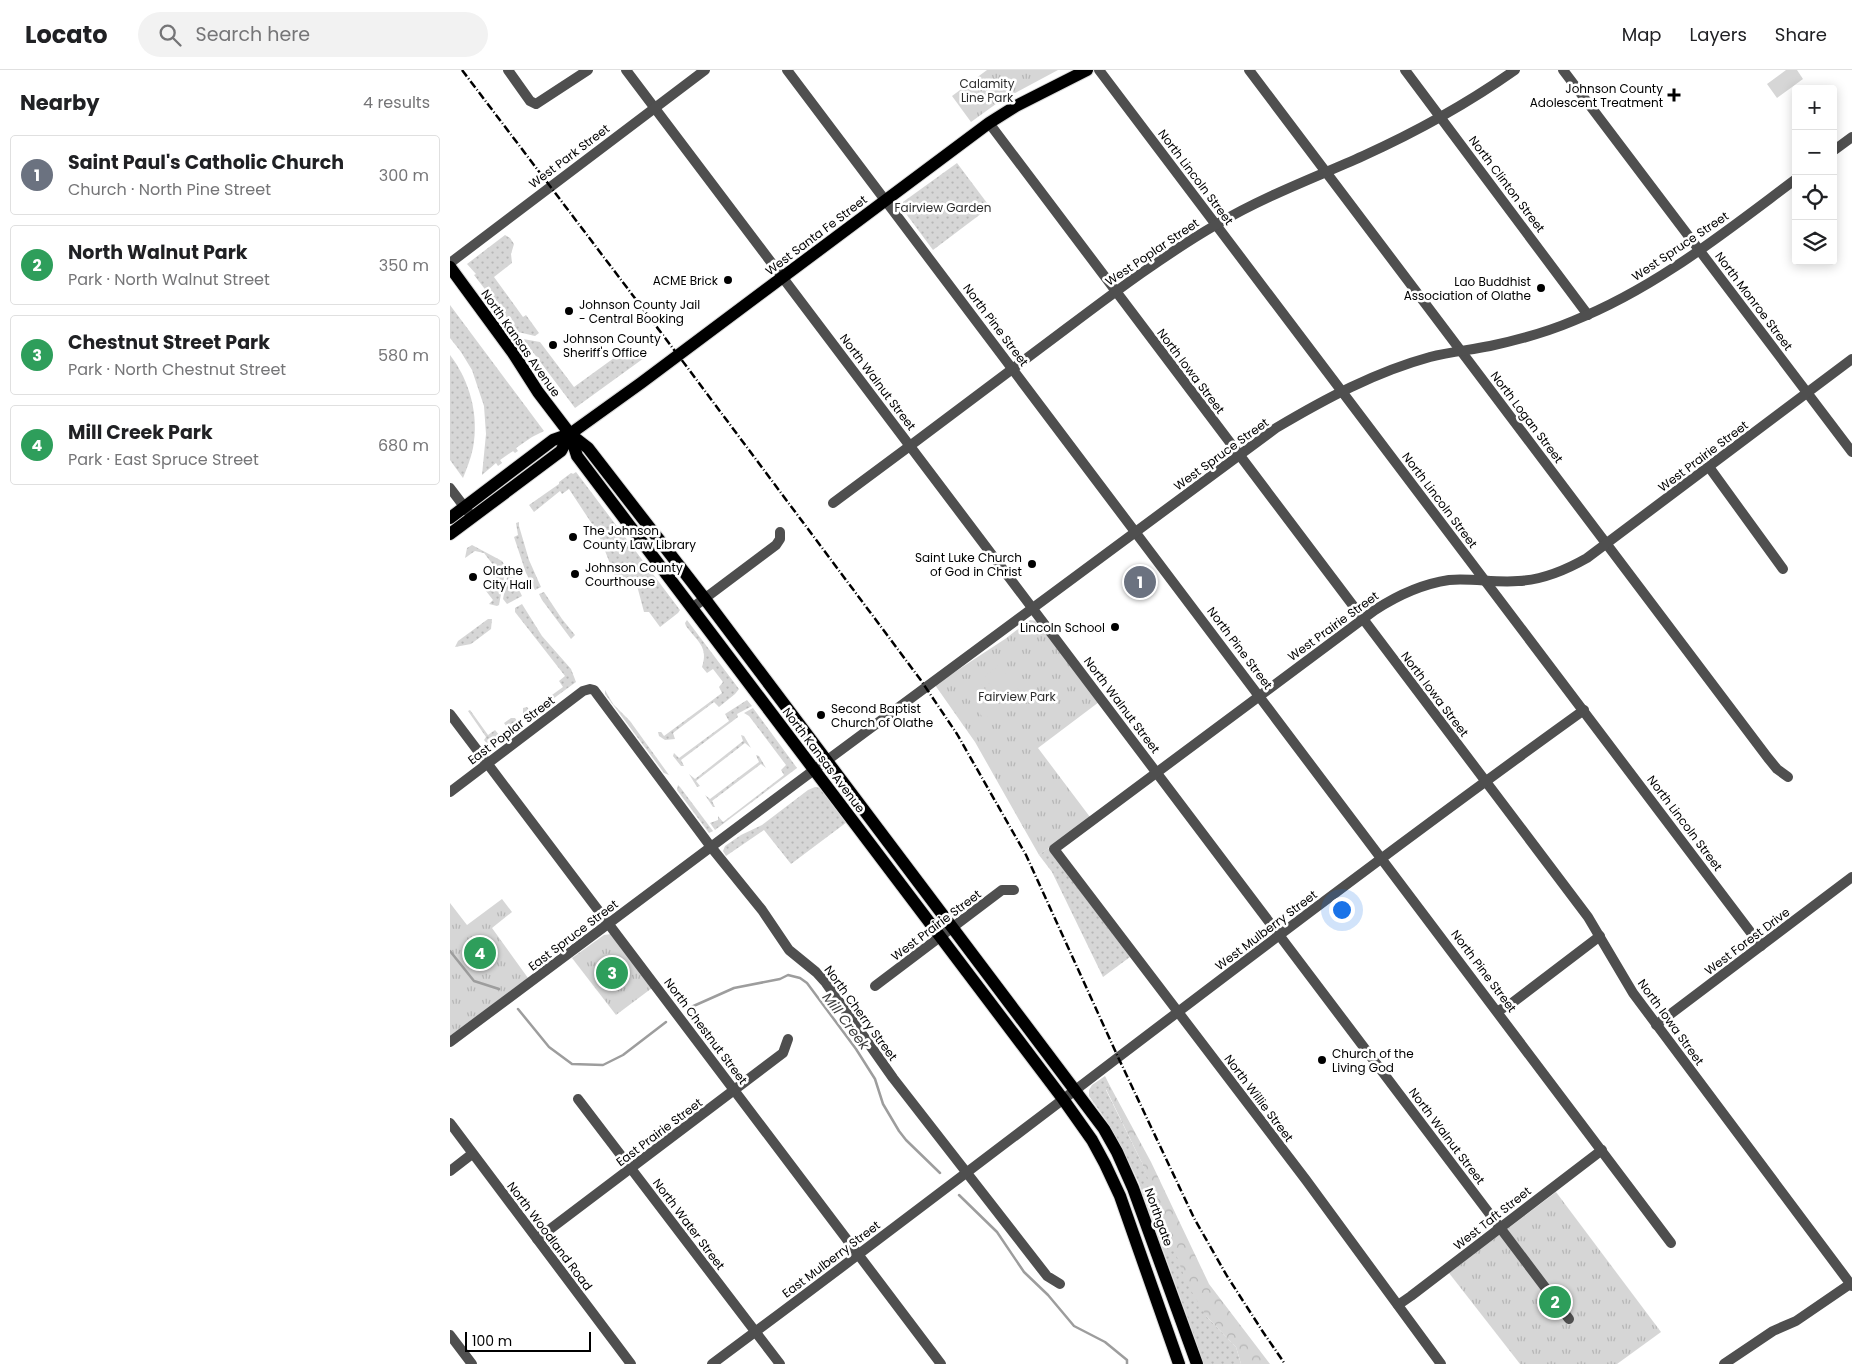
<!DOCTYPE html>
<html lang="en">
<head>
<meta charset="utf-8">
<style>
  :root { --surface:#fff; --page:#f2f2f2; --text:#202124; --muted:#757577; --line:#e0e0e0; --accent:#000 }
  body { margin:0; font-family:Poppins,sans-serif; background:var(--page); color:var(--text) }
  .controls { position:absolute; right:15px; top:15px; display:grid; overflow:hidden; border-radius:5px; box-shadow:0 2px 12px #0003 }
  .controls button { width:45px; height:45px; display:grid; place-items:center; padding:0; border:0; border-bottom:1px solid var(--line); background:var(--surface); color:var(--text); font:25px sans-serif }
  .scale { position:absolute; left:15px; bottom:12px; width:126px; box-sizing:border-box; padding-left:5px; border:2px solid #000; border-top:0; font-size:14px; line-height:18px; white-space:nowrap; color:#000; -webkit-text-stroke:4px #fff; paint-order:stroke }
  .you { position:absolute; left:891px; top:839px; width:18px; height:18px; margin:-12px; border:4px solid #fff; border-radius:50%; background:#1a73e8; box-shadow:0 0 0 8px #1a73e833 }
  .badge { display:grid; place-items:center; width:32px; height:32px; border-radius:50%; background:var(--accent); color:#fff; font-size:16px; font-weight:700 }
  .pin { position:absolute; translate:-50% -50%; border:2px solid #fff; box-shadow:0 1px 5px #0006 }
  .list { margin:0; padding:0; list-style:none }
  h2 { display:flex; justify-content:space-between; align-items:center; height:65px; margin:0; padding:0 20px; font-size:21px }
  h2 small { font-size:16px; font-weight:400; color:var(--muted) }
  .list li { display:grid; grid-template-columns:32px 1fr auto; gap:15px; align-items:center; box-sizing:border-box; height:80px; margin:0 10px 10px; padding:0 10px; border:1px solid var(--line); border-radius:5px }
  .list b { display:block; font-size:19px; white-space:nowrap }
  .list p { margin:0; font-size:16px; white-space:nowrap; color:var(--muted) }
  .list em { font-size:16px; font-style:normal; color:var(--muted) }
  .icon { flex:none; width:28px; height:28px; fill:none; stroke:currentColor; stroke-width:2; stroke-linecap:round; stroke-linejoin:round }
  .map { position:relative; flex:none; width:1402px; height:1294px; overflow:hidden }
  header { display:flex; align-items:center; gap:30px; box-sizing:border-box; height:70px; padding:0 25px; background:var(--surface); border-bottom:1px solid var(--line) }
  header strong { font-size:24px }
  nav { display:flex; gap:28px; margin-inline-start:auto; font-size:18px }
  .search { width:350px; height:45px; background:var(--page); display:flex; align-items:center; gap:12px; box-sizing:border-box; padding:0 18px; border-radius:28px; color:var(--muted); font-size:19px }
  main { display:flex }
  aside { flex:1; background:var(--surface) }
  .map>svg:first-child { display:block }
</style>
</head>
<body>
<header>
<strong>Locato</strong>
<div class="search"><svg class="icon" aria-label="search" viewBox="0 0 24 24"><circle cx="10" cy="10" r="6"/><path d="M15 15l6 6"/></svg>Search here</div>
<nav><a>Map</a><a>Layers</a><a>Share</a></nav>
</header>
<main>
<aside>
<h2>Nearby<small>4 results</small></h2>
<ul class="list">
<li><span class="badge" style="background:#6b7280">1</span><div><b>Saint Paul's Catholic Church</b><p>Church · North Pine Street</p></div><em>300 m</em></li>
<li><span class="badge" style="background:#2e9e5b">2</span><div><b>North Walnut Park</b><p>Park · North Walnut Street</p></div><em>350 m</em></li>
<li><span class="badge" style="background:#2e9e5b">3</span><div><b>Chestnut Street Park</b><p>Park · North Chestnut Street</p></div><em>580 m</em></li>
<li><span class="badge" style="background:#2e9e5b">4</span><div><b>Mill Creek Park</b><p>Park · East Spruce Street</p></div><em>680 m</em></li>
</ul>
</aside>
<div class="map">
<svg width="1402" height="1294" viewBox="0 0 1402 1294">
  <defs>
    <pattern id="grass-dots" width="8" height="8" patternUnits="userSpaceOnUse" patternTransform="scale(1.25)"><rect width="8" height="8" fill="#d6d6d6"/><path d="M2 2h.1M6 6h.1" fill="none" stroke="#b6b6b6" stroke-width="1.8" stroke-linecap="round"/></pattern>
    <pattern id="forest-crowns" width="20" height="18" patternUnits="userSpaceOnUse" patternTransform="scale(1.25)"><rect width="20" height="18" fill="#d6d6d6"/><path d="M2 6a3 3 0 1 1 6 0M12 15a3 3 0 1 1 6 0" fill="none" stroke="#b6b6b6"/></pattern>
    <pattern id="park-tufts" width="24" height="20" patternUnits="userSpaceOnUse" patternTransform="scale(1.25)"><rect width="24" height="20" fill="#d6d6d6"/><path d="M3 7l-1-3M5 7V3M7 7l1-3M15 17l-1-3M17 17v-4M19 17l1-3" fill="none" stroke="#b6b6b6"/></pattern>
  </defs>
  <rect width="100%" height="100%" fill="#fff"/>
  <g fill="url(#grass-dots)">
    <path d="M 507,93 L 540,137 L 483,180 L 454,141 L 453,132 Z"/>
    <path d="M 55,165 L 60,168 L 64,174 L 61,184 L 62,193 L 44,207 L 73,247 L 76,245 L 89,263 L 85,266 L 68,262 L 24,205 L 26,204 L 17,194 Z"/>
    <path d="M 0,235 L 94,361 L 82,367 L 66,378 L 68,381 L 65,383 L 63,381 L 50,390 L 52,393 L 48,396 L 46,393 L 32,405 L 36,364 L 34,336 L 22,300 L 11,282 L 0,268 Z"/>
    <path d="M 73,269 L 90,272 L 124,317 L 175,280 L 181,288 L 190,282 L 194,288 L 125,338 Z"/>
    <path d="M 0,285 C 20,311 29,345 23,378 C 21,388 17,398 13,408 L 0,390 Z"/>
    <path d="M 126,402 L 230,540 L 228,543 L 210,557 L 199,542 L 194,542 L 185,508 L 168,514 L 148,463 L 119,419 L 112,424 L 110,421 L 84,442 L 79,435 L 109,414 L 109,412 L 121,403 L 123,404 Z"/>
    <path d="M 69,452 L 69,456 L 79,490 L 91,517 L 85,520 L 76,503 L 64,467 L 68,465 L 66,453 Z"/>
    <path d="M 22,475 L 52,491 L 56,497 L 49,535 L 47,536 L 39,534 L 43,530 L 36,521 L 37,517 L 46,510 L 47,500 L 34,483 L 25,481 L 15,488 L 17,478 Z"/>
    <path d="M 60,501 L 72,526 L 57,534 L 53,529 L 58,502 Z"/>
    <path d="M 94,522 L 112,549 L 125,565 L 121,569 L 92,530 L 89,524 Z"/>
    <path d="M 72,534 L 92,566 L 121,599 L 126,612 L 77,648 L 73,643 L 73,638 L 77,637 L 80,641 L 113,617 L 109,611 L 115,606 L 65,542 L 65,538 Z"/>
    <path d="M 38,549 L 42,549 L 41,559 L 21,574 L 5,577 L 8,571 Z"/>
    <path d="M 237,550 L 289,619 L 285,624 L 269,637 L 264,632 L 223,663 L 225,669 L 215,670 L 209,666 L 208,662 L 211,662 L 214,666 L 272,623 L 269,617 L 273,612 L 263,599 L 257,603 L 252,597 C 259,577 247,571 236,556 L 235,553 Z"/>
    <path d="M 155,620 L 163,634 L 180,651 L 219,705 L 214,703 L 155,624 Z"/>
    <path d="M 297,630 L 302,636 L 287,644 L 288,647 L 231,690 L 234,696 L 231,696 L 223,686 L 224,683 L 229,688 L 279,651 L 275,644 Z"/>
    <path d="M 303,638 L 347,698 L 265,760 L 260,753 L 268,750 L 268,746 L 273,752 L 334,705 L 331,700 L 336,695 L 299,646 L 294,643 Z"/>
    <path d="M 20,640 L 38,665 L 45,660 L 50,666 L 59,660 L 54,653 L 61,648 L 65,648 L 69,654 L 40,677 L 34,670 L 36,667 L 18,641 Z"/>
    <path d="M 291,665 L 294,666 L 301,678 L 295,673 L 246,711 L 250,716 L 247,717 L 239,704 L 245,709 L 293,671 Z"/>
    <path d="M 306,685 L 309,686 L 316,698 L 311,694 L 262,731 L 265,737 L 263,737 L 255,725 L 260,729 L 309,692 Z"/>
    <path d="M 228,715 L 230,717 L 263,761 L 259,763 L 227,720 Z"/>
    <path d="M 365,717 L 371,718 L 397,752 L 341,794 L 314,760 L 276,786 L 273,781 L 275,776 L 291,765 L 312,755 L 358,720 Z"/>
    <path d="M 598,778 L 680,887 L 653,907 L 602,802 L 589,785 Z"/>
    <path d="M 655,1006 L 660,1016 L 656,1020 L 692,1093 L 757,1247 L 786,1277 L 791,1294 L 754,1294 L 689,1113 L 673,1080 L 656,1050 L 639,1026 L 639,1020 L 642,1015 Z"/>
  </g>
  <path fill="url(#forest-crowns)" d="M 660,1016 L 701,1092 L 759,1214 L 820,1294 L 791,1294 L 786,1277 L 757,1247 L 737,1214 L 692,1093 L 656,1019 Z"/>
  <g fill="url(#park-tufts)">
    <path d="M 537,0 L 608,0 L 550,31 L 521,52 L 502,26 Z"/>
    <path d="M 580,550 L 587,551 L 649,632 L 588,678 L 640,747 L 589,785 L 525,672 L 485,615 L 555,569 Z"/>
    <path d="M 52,829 L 62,842 L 42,858 L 78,908 L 0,966 L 0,833 L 17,855 Z"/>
    <path d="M 161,864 L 202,918 L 166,945 L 122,888 L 154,865 Z"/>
    <path d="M 1106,1122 L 1211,1262 L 1167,1294 L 1070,1294 L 999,1203 Z"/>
  </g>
  <g fill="#d6d6d6">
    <path d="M 1336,0 L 1347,0 L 1353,9 L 1327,28 L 1317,14 Z"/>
    <path d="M 549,595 L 570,622 L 554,634 L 534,607 Z"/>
    <path d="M 529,611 L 549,638 L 534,649 L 514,623 Z"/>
  </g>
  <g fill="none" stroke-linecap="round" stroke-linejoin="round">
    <g stroke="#9d9d9d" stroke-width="2.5">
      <path d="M 0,881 L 24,911 L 49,919"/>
      <path d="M 239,938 L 284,918 L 330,909 L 338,905 L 350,908 L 357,913 L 406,979 L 425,1009 L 433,1034 L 449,1061 L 456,1070 L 490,1103"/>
      <path d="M 68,939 L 99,977 L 122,994 L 153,995 L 173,985 L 216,952"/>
      <path d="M 509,1125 L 547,1162 L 574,1202 L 598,1225 L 624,1256 L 655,1272 L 677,1290 L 677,1294"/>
    </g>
    <defs>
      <g id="major">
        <path d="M 0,197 L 63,283 L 88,322 L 120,364 L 138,378 L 255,529 L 654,1059 L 667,1082 L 683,1118 L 747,1294"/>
        <path d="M 120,364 L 127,386 L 613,1029 L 642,1070 L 655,1094 L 670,1126 L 729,1294"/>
        <path d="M 0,448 L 103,370 L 120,364 L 191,313 L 539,53 L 566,36 L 637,0"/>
        <path d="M 0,464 L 111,381 L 120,364"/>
      </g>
    </defs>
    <use href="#major" stroke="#dbdbdb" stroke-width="14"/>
    <g stroke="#4f4f4f" stroke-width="10">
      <path d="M 58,0 L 80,31 L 86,34 L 138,0"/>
      <path d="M 176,0 L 1119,1249"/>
      <path d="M 337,0 L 1221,1173"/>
      <path d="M 649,0 L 1311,876"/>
      <path d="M 799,0 L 1318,688 L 1327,699 L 1338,707"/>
      <path d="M 955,0 L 1138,245"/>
      <path d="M 1113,0 L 1402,382"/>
      <path d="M 539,53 L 1138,847 L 1183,923 L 1402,1216"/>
      <path d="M 1383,81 L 1402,67"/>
      <path d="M 0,193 L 255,0"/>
      <path d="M 1259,397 L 1333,499"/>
      <path d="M 0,418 L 22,447"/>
      <path d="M 383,433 C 452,382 520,331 589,279 C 648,235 705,190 769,153 C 815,126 864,108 913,86 C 966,62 1017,34 1065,0"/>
      <path d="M 242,538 L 326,475 L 330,469 L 330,462"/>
      <path d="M 0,644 L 491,1294"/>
      <path d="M 0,722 L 133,621 L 140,619 L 144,620 L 261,777 L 312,840 L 339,880 L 366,902 L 376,913 L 443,1008 L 597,1206 L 610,1214"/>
      <path d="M 425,916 L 552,820 L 564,820"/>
      <path d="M 1048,941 L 1062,933 L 1150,866"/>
      <path d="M 1206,955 L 1402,807"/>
      <path d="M 0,972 L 364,700 L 826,358 C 875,329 925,302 980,287 C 1000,282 1020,280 1040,276 C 1068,270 1097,262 1123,251 C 1206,218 1275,162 1346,109"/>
      <path d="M 128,1029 L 330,1294"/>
      <path d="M 0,1053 L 181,1294"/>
      <path d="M 0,1101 L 22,1084"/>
      <path d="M 87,1169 L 333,983 L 338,969"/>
      <path d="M 948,1235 L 961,1226 L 1152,1080"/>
      <path d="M 0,1265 L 22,1294"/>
      <path d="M 262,1294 C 554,1078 839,852 1134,640"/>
      <path d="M 991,1294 L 856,1110 L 604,779 L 925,540 C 948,525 972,514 999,510 C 1022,508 1046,513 1068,511 C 1093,510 1116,500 1137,488 L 1402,289"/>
      <path d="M 1274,1294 L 1323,1261 L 1346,1251 L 1400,1214"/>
    </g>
    <use href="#major" stroke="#000" stroke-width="12"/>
    <path stroke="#000" stroke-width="2.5" stroke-dasharray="8 2.5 1 2.5" stroke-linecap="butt" d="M 12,0 L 228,285 L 470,609 L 507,664 L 576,785 L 668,987 L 744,1148 L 777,1206 L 813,1262 L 835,1294"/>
  </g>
  <g fill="#000" stroke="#fff" stroke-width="2">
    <path d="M1221.5 17.5h5v5h5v5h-5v5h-5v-5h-5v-5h5z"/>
    <circle cx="278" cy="210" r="5"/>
    <circle cx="1091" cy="218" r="5"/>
    <circle cx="119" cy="241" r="5"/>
    <circle cx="103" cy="275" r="5"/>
    <circle cx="123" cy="467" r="5"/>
    <circle cx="582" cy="494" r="5"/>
    <circle cx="125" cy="504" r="5"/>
    <circle cx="23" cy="507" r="5"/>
    <circle cx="665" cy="557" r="5"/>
    <circle cx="371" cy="645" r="5"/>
    <circle cx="872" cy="990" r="5"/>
  </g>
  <g text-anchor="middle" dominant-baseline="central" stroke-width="5" stroke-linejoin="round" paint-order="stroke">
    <g font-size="12" fill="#2d2d2d" stroke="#fff">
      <text x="537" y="13">Calamity<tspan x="537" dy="14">Line Park</tspan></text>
      <text x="493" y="137">Fairview Garden</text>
      <text x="567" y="626">Fairview Park</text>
    </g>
    <g font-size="12" fill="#000" stroke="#fff" text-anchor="start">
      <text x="1213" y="18" text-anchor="end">Johnson County<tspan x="1213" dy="14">Adolescent Treatment</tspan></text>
      <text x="268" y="210" text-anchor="end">ACME Brick</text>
      <text x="1081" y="211" text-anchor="end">Lao Buddhist<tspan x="1081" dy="14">Association of Olathe</tspan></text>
      <text x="129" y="234">Johnson County Jail<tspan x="129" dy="14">- Central Booking</tspan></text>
      <text x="113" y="268">Johnson County<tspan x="113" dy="14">Sheriff's Office</tspan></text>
      <text x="133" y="460">The Johnson<tspan x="133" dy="14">County Law Library</tspan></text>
      <text x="572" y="487" text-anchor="end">Saint Luke Church<tspan x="572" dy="14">of God in Christ</tspan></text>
      <text x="135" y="497">Johnson County<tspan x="135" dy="14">Courthouse</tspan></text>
      <text x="33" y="500">Olathe<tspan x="33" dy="14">City Hall</tspan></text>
      <text x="655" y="557" text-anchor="end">Lincoln School</text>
      <text x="381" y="638">Second Baptist<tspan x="381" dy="14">Church of Olathe</tspan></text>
      <text x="882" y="983">Church of the<tspan x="882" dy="14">Living God</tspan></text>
    </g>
    <g font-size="12" fill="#000" stroke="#fff">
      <text transform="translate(119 86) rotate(-37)">West Park Street</text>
      <text transform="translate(746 107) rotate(53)">North Lincoln Street</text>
      <text transform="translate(1057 114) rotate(53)">North Clinton Street</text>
      <text transform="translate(366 165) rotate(-37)">West Santa Fe Street</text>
      <text transform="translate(1230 176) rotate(-34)">West Spruce Street</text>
      <text transform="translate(702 182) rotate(-34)">West Poplar Street</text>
      <text transform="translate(1304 231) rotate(53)">North Monroe Street</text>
      <text transform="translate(546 255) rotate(53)">North Pine Street</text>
      <text transform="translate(71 273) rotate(55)">North Kansas Avenue</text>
      <text transform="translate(741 301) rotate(53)">North Iowa Street</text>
      <text transform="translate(428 312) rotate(53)">North Walnut Street</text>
      <text transform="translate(1077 347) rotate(53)">North Logan Street</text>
      <text transform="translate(771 384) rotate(-36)">West Spruce Street</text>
      <text transform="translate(1253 386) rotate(-37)">West Prairie Street</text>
      <text transform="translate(990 430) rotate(53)">North Lincoln Street</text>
      <text transform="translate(883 556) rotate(-36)">West Prairie Street</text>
      <text transform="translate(790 578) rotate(53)">North Pine Street</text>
      <text transform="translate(985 624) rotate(53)">North Iowa Street</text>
      <text transform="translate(672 635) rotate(53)">North Walnut Street</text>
      <text transform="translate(61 660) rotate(-37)">East Poplar Street</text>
      <text transform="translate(374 690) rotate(53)">North Kansas Avenue</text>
      <text transform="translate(1235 753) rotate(53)">North Lincoln Street</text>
      <text transform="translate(486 855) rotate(-37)">West Prairie Street</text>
      <text transform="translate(816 860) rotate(-37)">West Mulberry Street</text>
      <text transform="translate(123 865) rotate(-37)">East Spruce Street</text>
      <text transform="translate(1297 871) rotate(-37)">West Forest Drive</text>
      <text transform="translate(1034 901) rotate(53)">North Pine Street</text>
      <text transform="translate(411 943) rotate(54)">North Cherry Street</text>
      <text transform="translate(1221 952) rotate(54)">North Iowa Street</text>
      <text transform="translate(256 961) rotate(53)">North Chestnut Street</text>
      <text transform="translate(809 1028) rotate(53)">North Willie Street</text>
      <text transform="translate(209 1062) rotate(-37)">East Prairie Street</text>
      <text transform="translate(997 1066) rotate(53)">North Walnut Street</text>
      <text transform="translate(709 1147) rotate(70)">Northgate</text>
      <text transform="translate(1042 1148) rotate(-38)">West Taft Street</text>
      <text transform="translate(239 1154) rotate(53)">North Water Street</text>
      <text transform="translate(100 1166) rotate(53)">North Woodland Road</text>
      <text transform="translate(381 1189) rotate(-37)">East Mulberry Street</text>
    </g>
    <g font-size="14" font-style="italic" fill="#3e3e3e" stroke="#fff">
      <text transform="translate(396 951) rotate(53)">Mill Creek</text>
    </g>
  </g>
</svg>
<div class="controls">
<button>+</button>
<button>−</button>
<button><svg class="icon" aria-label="locate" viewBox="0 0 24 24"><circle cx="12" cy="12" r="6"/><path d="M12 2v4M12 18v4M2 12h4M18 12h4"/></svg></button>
<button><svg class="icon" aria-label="layers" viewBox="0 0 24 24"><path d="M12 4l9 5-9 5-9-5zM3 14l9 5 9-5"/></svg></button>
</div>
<div class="scale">100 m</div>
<div class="you"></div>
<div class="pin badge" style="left:690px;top:512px;background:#6b7280">1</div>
<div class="pin badge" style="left:1105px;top:1232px;background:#2e9e5b">2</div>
<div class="pin badge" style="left:162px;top:903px;background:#2e9e5b">3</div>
<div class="pin badge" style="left:30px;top:883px;background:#2e9e5b">4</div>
</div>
</main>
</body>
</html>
